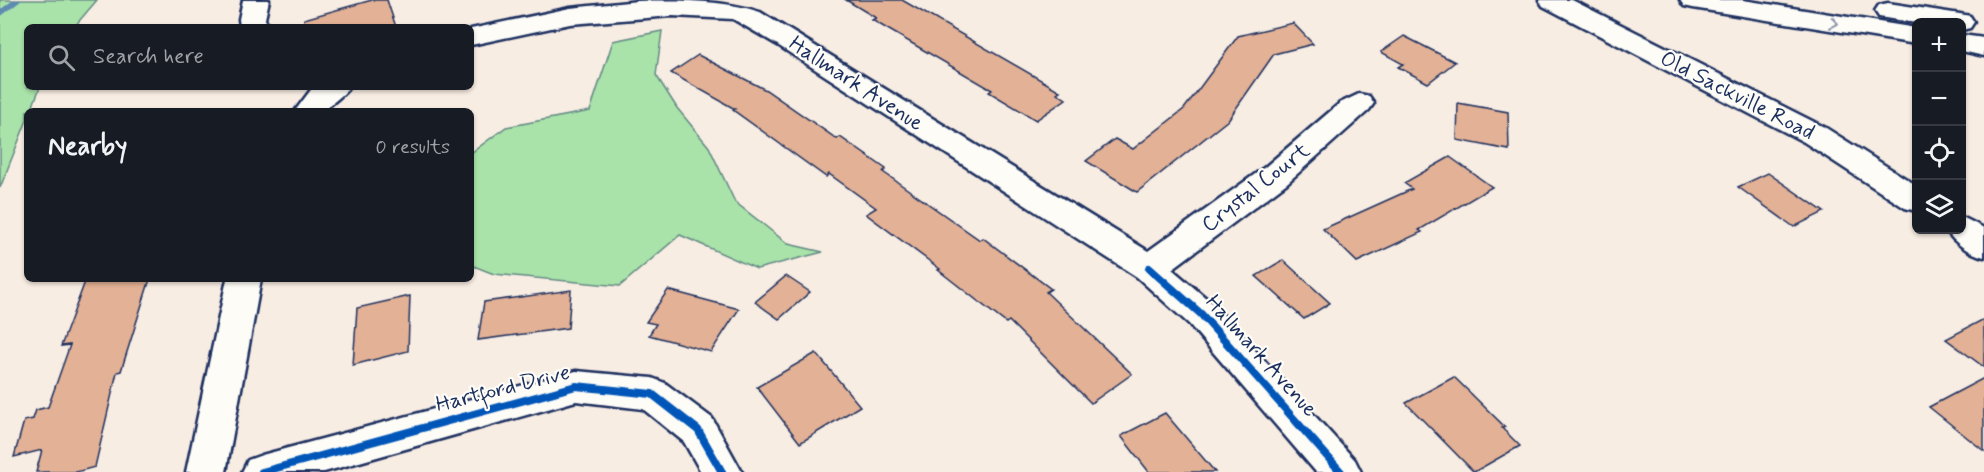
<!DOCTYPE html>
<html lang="en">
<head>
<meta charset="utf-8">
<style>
  :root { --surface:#171b24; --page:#20242c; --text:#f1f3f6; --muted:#9ea1a6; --line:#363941 }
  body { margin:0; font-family:Mynerve,sans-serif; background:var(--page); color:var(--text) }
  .controls { position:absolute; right:18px; top:18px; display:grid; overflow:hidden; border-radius:9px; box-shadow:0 2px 4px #0004 }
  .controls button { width:54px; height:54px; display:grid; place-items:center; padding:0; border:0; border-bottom:2px solid var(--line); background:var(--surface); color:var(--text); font:30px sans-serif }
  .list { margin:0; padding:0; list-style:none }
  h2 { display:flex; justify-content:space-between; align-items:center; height:78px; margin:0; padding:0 24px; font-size:26px }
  h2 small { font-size:20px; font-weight:400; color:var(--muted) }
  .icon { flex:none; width:33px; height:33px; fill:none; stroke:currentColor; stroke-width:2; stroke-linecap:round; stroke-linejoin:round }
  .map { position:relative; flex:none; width:1984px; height:472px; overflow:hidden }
  .search { position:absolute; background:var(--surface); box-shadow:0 2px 4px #0004; left:24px; top:24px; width:450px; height:66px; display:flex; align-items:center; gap:15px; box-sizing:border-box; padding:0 21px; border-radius:9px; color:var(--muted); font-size:22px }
  .panel { position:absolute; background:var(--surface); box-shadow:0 2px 4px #0004; left:24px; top:108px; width:450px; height:174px; border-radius:9px }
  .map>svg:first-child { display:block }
</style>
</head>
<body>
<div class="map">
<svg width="1984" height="472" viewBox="0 0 1984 472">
  <rect width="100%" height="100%" fill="#f8ede3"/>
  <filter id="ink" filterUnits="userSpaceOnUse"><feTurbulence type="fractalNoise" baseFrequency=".0167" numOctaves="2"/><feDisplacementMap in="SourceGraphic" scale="12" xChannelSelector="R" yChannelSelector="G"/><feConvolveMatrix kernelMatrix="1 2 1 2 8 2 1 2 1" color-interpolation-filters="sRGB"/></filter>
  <g filter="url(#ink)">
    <g fill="#a9e3a9" stroke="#628984" stroke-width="1.5">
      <path d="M 0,0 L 97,0 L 74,27 L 27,27 L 27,87 L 40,87 L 31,111 L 27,111 L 27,120 L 0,188 Z"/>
      <path d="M 662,31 L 656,75 L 677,108 L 709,147 L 735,202 L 788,244 L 823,252 L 757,269 L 680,235 L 620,286 L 494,274 L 471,265 L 471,153 L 506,127 L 590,111 L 613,41 Z"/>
    </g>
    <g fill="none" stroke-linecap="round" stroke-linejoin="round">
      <path fill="#5f8bb3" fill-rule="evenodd" d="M 13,0 L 22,0 L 0,17 L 0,10 Z"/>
    </g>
    <g fill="#e3b195" stroke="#1b2f5e" stroke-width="1.5">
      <path d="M 372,0 L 387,0 L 396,27 L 305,27 L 304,19 Z"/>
      <path d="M 846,0 L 902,0 L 1060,91 L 1057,93 L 1066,99 L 1036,120 L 989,92 L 992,90 L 872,20 L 876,18 Z"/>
      <path d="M 1293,23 L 1313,44 L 1274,54 L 1228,120 L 1137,192 L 1086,161 L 1115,139 L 1133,149 L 1184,109 L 1238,36 Z"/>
      <path d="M 1404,36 L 1455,62 L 1428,83 L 1398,67 L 1403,64 L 1381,52 Z"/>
      <path d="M 698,55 L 766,90 L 837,139 L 840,137 L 886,169 L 883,172 L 980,240 L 983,238 L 1051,289 L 1046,292 L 1132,374 L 1091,403 L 1009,321 L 1006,323 L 938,270 L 940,269 L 866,214 L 876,208 L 829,174 L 826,177 L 733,110 L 735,109 L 671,73 Z"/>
      <path d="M 1458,103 L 1508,112 L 1509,150 L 1457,140 Z"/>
      <path d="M 1450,157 L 1492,187 L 1419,230 L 1422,232 L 1357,262 L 1323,229 L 1412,189 L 1404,183 Z"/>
      <path d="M 1768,173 L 1824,212 L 1794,227 L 1738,187 Z"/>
      <path d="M 1283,260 L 1330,303 L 1304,319 L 1256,276 Z"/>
      <path d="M 786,276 L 810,292 L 779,319 L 755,302 Z"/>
      <path d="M 86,279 L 150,279 L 121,371 L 117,372 L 95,467 L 76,472 L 36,472 L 42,450 L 14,457 L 24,421 L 33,419 L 36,410 L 48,407 L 70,345 L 61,346 Z"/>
      <path d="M 571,290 L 568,328 L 478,340 L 484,302 Z"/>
      <path d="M 668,290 L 739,309 L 711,352 L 649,335 L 656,324 L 646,322 Z"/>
      <path d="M 410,296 L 408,351 L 353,365 L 357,308 Z"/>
      <path d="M 1984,319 L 1984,367 L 1946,339 Z"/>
      <path d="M 816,353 L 860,406 L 800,443 L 757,387 Z"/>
      <path d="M 1454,377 L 1505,427 L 1502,428 L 1520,446 L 1474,472 L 1406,403 Z"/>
      <path d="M 1984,378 L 1984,451 L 1929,407 Z"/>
      <path d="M 1165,413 L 1215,472 L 1149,472 L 1121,436 Z"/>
    </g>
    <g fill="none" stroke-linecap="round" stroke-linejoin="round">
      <defs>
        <g id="minor">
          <path d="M 243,0 L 269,0 L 265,19 L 268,27 L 240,27 L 239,19 Z"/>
          <path d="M 1539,0 L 1572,0 L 1826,128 L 1916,185 L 1916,211 L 1905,208 L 1804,142 L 1543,6 Z"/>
          <path d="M 638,1 C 677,0 724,0 760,12 L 1148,251 L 1265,167 L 1340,103 L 1359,94 L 1369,96 L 1374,103 L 1369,110 L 1287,183 L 1172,269 L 1213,304 L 1355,460 L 1361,472 L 1316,472 L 1189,324 L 1137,277 L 776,44 L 733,19 L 672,16 L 570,24 L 471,45 L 471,29 L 570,8 Z"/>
          <path d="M 313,87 L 349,87 C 343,97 332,101 325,111 L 295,111 Z"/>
          <path d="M 1962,217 L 1984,228 L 1984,257 C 1969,253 1954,243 1946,230 L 1962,230 Z"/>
          <path d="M 227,279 L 261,279 L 226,472 L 186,472 Z"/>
          <path d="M 576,371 L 652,378 L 665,383 L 712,418 L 742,472 L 701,472 L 684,442 L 643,409 L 576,401 L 324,472 L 242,472 L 248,460 L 262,455 Z"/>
        </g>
        <g id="highway">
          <path d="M 1680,0 L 1743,0 L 1916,28 L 1916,44 L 1693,8 L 1684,6 Z"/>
          <path d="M 1888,3 L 1960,14 L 1970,16 L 1974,22 L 1970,28 L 1962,30 L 1962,22 L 1916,23 L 1879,17 L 1875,11 L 1879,5 Z"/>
          <path d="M 1962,35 L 1984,38 L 1984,56 L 1962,51 Z"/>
        </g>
      </defs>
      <use href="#minor" stroke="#1b2f5e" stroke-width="5"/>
      <use href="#highway" stroke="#1b2f5e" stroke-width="5"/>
      <use href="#minor" fill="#fdfcf7" fill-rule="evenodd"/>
      <use href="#highway" fill="#fdfcf7" fill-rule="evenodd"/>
      <defs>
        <g id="cycleway">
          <path d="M 1149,268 L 1201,314 L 1341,472"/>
          <path d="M 262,472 L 576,386 L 652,394 L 698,430 L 722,472"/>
        </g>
      </defs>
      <use href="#cycleway" stroke="#fdfcf7" stroke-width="12"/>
      <use href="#cycleway" stroke="#0057b8" stroke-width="8"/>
    </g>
    <defs><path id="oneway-chevron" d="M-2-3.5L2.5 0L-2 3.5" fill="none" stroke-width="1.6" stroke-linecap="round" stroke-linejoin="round" transform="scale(1.5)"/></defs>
    <use stroke="#8c96aa" href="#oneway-chevron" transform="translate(1834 23) rotate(9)"/>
  </g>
  <g text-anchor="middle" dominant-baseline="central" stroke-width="4.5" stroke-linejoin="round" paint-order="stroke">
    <g font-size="22" fill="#1b2f5e" stroke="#fdfcf7">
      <text transform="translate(856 84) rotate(33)">Hallmark Avenue</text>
      <text transform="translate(1737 96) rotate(27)">Old Sackville Road</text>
      <text transform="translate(1256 188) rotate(-38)">Crystal Court</text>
      <text transform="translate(1261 356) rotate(48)">Hallmark Avenue</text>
      <text transform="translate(503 389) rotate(-14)">Hartford Drive</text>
    </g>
  </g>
</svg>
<div class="controls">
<button>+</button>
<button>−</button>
<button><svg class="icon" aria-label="locate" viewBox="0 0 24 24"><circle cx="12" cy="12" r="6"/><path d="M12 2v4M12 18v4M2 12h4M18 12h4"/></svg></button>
<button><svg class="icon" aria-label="layers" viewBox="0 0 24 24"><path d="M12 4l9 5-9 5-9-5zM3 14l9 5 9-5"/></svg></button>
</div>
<div class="search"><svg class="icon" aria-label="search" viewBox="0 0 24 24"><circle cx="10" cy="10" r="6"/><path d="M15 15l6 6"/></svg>Search here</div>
<section class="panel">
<h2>Nearby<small>0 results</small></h2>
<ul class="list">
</ul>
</section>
</div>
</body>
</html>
